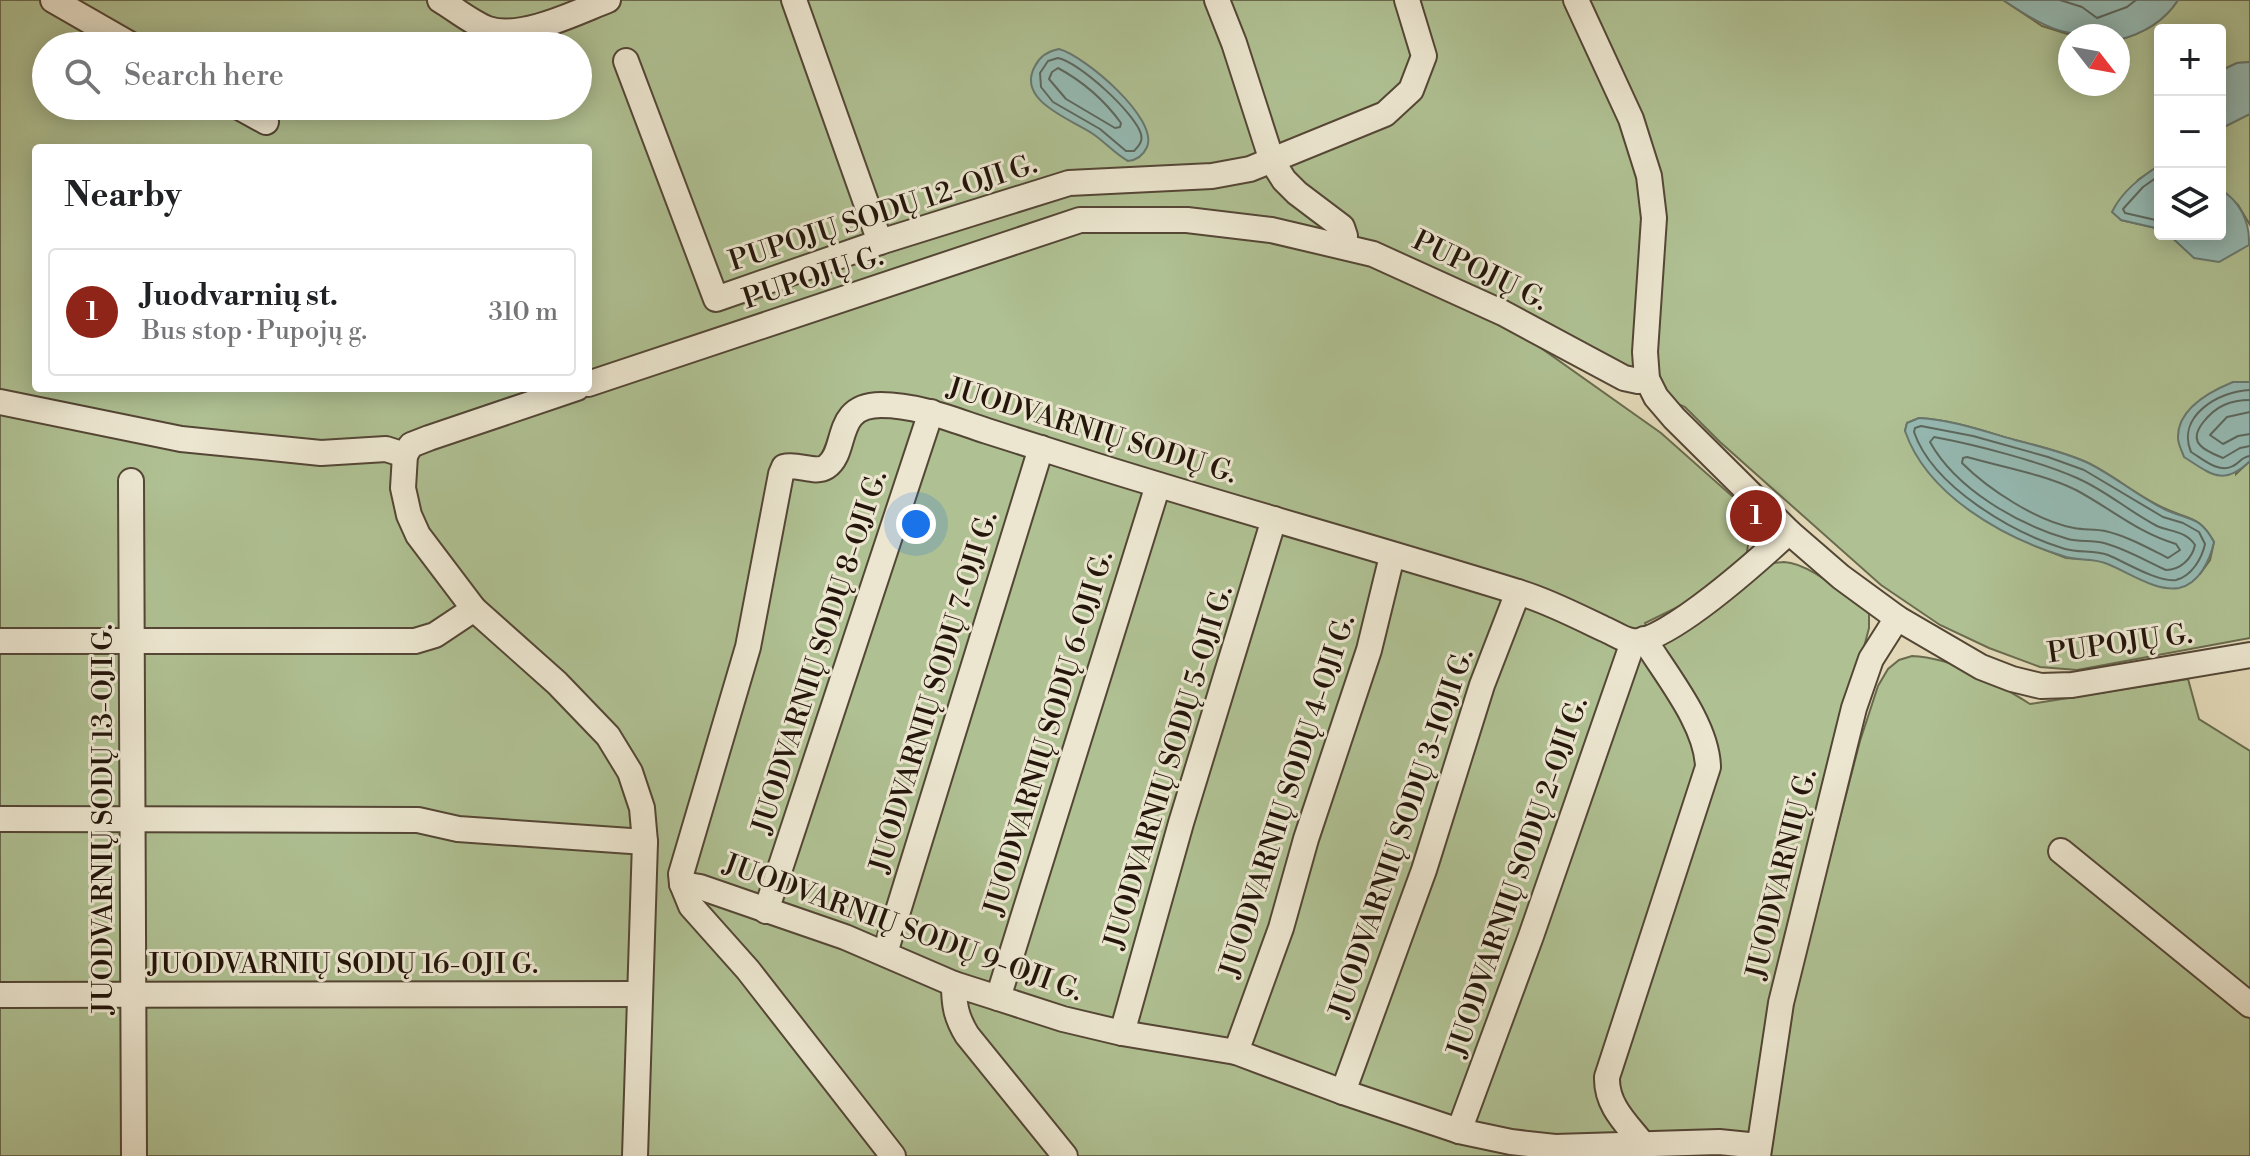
<!DOCTYPE html>
<html lang="en">
<head>
<meta charset="utf-8">
<style>
  :root { --surface:#fff; --page:#f6f6f6; --text:#202124; --muted:#757577; --line:#e0e0e0; --accent:#8f2418 }
  body { margin:0; font-family:"Libre Bodoni",serif; background:var(--page); color:var(--text) }
  .controls { position:absolute; right:24px; top:24px; display:grid; overflow:hidden; border-radius:8px; box-shadow:0 4px 20px #0003 }
  .controls button { width:72px; height:72px; display:grid; place-items:center; padding:0; border:0; border-bottom:2px solid var(--line); background:var(--surface); color:var(--text); font:40px sans-serif }
  .compass { position:absolute; left:2058px; top:24px; width:72px; height:72px; border-radius:50%; background:var(--surface); box-shadow:0 4px 20px #0003; rotate:121deg }
  .you { position:absolute; left:916px; top:524px; width:28px; height:28px; margin:-20px; border:6px solid #fff; border-radius:50%; background:#1a73e8; box-shadow:0 0 0 12px #1a73e833 }
  .badge { display:grid; place-items:center; width:52px; height:52px; border-radius:50%; background:var(--accent); color:#fff; font-size:26px; font-weight:700 }
  .pin { position:absolute; translate:-50% -50%; border:4px solid #fff; box-shadow:0 2px 8px #0006 }
  .list { margin:0; padding:0; list-style:none }
  h2 { display:flex; justify-content:space-between; align-items:center; height:104px; margin:0; padding:0 32px; font-size:34px }
  h2 small { font-size:26px; font-weight:400; color:var(--muted) }
  .list li { display:grid; grid-template-columns:52px 1fr auto; gap:24px; align-items:center; box-sizing:border-box; height:128px; margin:0 16px 16px; padding:0 16px; border:2px solid var(--line); border-radius:8px }
  .list b { display:block; font-size:30px; white-space:nowrap }
  .list p { margin:0; font-size:26px; white-space:nowrap; color:var(--muted) }
  .list em { font-size:26px; font-style:normal; color:var(--muted) }
  .icon { flex:none; width:44px; height:44px; fill:none; stroke:currentColor; stroke-width:2; stroke-linecap:round; stroke-linejoin:round }
  .map { position:relative; flex:none; width:2250px; height:1156px; overflow:hidden }
  .search { position:absolute; background:var(--surface); box-shadow:0 4px 20px #0003; left:32px; top:32px; width:560px; height:88px; display:flex; align-items:center; gap:20px; box-sizing:border-box; padding:0 28px; border-radius:44px; color:var(--muted); font-size:30px }
  .panel { position:absolute; background:var(--surface); box-shadow:0 4px 20px #0003; left:32px; top:144px; width:560px; height:248px; border-radius:8px }
  .map>svg:first-child { display:block }
</style>
</head>
<body>
<div class="map">
<svg width="2250" height="1156" viewBox="0 0 2250 1156">
  <rect width="100%" height="100%" fill="#e2d8b7"/>
  <filter id="stains"><feTurbulence type="fractalNoise" baseFrequency=".0025" numOctaves="4"/><feColorMatrix values="0 0 0 0 .2 0 0 0 0 .09 0 0 0 0 .02 0 0 0 .5 -.17"/></filter>
  <radialGradient id="worn" r=".72"><stop offset=".6" stop-color="#630" stop-opacity="0"/><stop offset="1" stop-color="#630" stop-opacity=".3"/></radialGradient>
  <g fill="#afc092" stroke="#6a6b4e" stroke-width="2" fill-rule="evenodd">
    <path d="M 0,0 L 2003,0 L 2042,26 L 2074,36 L 2070,36 L 2070,84 L 2118,84 L 2118,40 C 2142,34 2164,22 2178,0 L 2250,0 L 2250,62 L 2237,63 L 2220,71 L 2220,30 L 2160,30 L 2160,165 L 2138,180 L 2121,220 L 2160,229 L 2160,234 L 2168,234 L 2176,240 L 2249,245 L 2250,241 L 2250,382 L 2233,382 L 2236,474 L 2250,461 L 2250,638 L 2077,670 L 2040,667 L 1989,648 L 1940,625 L 1881,585 L 1720,442 L 1685,407 L 1514,329 L 1661,433 L 1741,504 L 1751,525 L 1747,552 L 1737,568 L 1686,603 L 1645,623 L 1651,641 L 1765,565 C 1771,564 1778,562 1784,562 C 1810,563 1844,595 1865,609 L 1869,614 L 1869,628 L 1774,989 L 1749,1156 L 0,1156 ZM 46,46 L 578,46 L 578,106 L 46,106 ZM 36,148 L 588,148 L 588,388 L 36,388 ZM 1919,418 C 1952,420 1983,431 2015,440 C 2039,446 2063,452 2086,462 C 2114,475 2138,497 2166,509 C 2189,520 2200,516 2214,542 L 2210,560 L 2200,574 L 2121,569 L 2099,560 L 2066,558 L 2033,545 L 1994,525 L 1905,431 L 1907,423 Z"/>
    <path d="M 2250,114 L 2250,225 L 2238,205 L 2220,189 L 2220,129 Z"/>
    <path d="M 1912,656 C 1954,658 1995,682 2030,704 L 2188,679 L 2199,719 L 2250,751 L 2250,1156 L 1769,1156 L 1797,983 L 1860,741 L 1878,686 L 1888,669 L 1899,660 Z"/>
  </g>
  <g fill="#95b9b2" stroke="#68786f" stroke-width="2">
    <path d="M 2003,0 L 2178,0 C 2164,22 2142,34 2118,40 L 2118,36 C 2061,36 2050,31 2003,0 Z"/>
    <path d="M 1059,49 C 1085,56 1159,119 1147,147 C 1143,156 1137,160 1128,161 C 1115,154 1105,142 1093,134 C 1073,120 1015,101 1035,66 C 1040,56 1048,51 1059,49 Z"/>
    <path d="M 2250,62 L 2250,114 L 2220,129 L 2220,71 L 2237,63 Z"/>
    <path d="M 2160,165 L 2160,229 L 2121,220 L 2112,212 C 2122,191 2141,177 2160,165 Z"/>
    <path d="M 2220,189 C 2240,201 2250,222 2249,245 L 2219,262 L 2194,258 L 2168,234 L 2220,234 Z"/>
    <path d="M 2233,382 L 2250,382 L 2250,461 C 2223,487 2211,474 2184,457 C 2182,451 2178,444 2178,438 C 2177,409 2211,391 2233,382 Z"/>
    <path d="M 1919,418 C 1952,420 1983,431 2015,440 C 2039,446 2063,452 2086,462 C 2114,475 2138,497 2166,510 C 2189,520 2200,516 2214,542 C 2210,560 2199,584 2179,588 C 2155,592 2127,571 2105,563 C 2091,558 2076,561 2063,556 C 2002,537 1927,495 1905,431 L 1907,423 Z"/>
  </g>
  <g fill="none" stroke-linecap="round" stroke-linejoin="round">
    <g stroke="#5c685e" stroke-width="2">
      <path d="M 2060,0 L 2082,7 L 2097,18 L 2127,7 L 2136,0"/>
      <path d="M 1058,58 C 1079,62 1135,113 1141,134 C 1143,141 1139,146 1134,151 L 1126,151 L 1100,129 L 1053,102 L 1041,87 L 1040,73 L 1048,61 Z"/>
      <path d="M 1058,68 C 1082,81 1105,101 1121,123 L 1120,127 L 1115,128 L 1066,99 L 1049,79 L 1052,72 Z"/>
      <path d="M 2160,175 L 2143,187 L 2123,209 L 2125,213 L 2160,221"/>
      <path d="M 2250,390 C 2219,391 2176,416 2191,452 C 2203,459 2219,474 2233,466 C 2241,462 2241,457 2250,456"/>
      <path d="M 2250,400 C 2241,400 2233,401 2224,405 C 2213,410 2188,432 2200,445 C 2205,451 2216,455 2223,458 L 2240,448 L 2250,446"/>
      <path d="M 2250,412 L 2227,417 L 2210,435 L 2223,444 L 2238,436 L 2250,434"/>
      <path d="M 1921,426 L 1973,436 L 2048,457 L 2084,470 L 2163,517 L 2183,523 L 2199,532 L 2205,544 C 2202,558 2192,576 2176,580 C 2159,583 2125,562 2108,555 C 2094,550 2079,553 2065,549 C 2013,533 1933,487 1914,432 L 1915,428 Z"/>
      <path d="M 1934,437 C 1977,445 2038,461 2077,478 C 2105,490 2130,512 2157,526 C 2171,532 2186,531 2195,545 C 2192,559 2180,570 2166,570 C 2146,561 2126,549 2104,543 C 2092,540 2079,542 2068,539 C 2017,524 1956,489 1930,442 Z"/>
      <path d="M 1967,457 C 2002,467 2043,474 2076,490 C 2110,508 2138,533 2176,544 L 2180,550 L 2168,558 C 2148,548 2127,536 2105,531 C 2095,529 2084,530 2074,528 C 2037,521 1989,490 1962,463 L 1963,458 Z"/>
    </g>
    <defs>
      <g id="minor">
        <path d="M 53,0 L 133,46"/>
        <path d="M 440,0 C 455,9 472,23 488,29 C 522,40 577,12 608,0"/>
        <path d="M 794,0 L 880,242"/>
        <path d="M 1217,0 L 1234,43 L 1272,161 L 1284,180 L 1297,193 L 1342,227 L 1345,236 L 1343,245"/>
        <path d="M 1576,0 L 1631,119 L 1649,176 L 1654,218 L 1645,352 L 1647,379 L 1656,397 L 1674,418 L 1789,532 L 1841,577 L 1897,618 L 1981,667 L 2012,679 L 2041,686 L 2072,685 L 2250,655"/>
        <path d="M 626,61 L 716,299 L 880,242 L 1069,183 L 1212,176 L 1250,169 L 1385,114 L 1411,90 L 1424,56 L 1407,0"/>
        <path d="M 237,106 L 266,122"/>
        <path d="M 588,384 L 1080,220 L 1187,220 L 1271,230 L 1373,254 L 1503,313 L 1624,378 L 1638,381 L 1647,379"/>
        <path d="M 0,402 L 181,439 L 321,453 L 386,449 L 405,455 L 411,445 L 429,438 L 577,388"/>
        <path d="M 405,455 L 403,488 L 409,515 L 418,535 L 474,609 L 557,683 L 608,736 L 630,772 L 642,808 L 645,842 L 635,1156"/>
        <path d="M 131,481 L 134,1156"/>
        <path d="M 0,641 L 415,641 L 435,635 L 474,609"/>
        <path d="M 0,819 L 418,820 L 458,829 L 645,842"/>
        <path d="M 2061,851 L 2250,1005"/>
        <path d="M 682,884 L 700,887 L 845,937 L 954,984 L 998,998 L 1063,1019 L 1122,1033 L 1236,1052 L 1343,1092 L 1459,1131 L 1511,1142 L 1555,1147 L 1719,1142 L 1759,1146"/>
        <path d="M 766,911 L 931,412"/>
        <path d="M 885,953 L 1041,448"/>
        <path d="M 954,984 C 954,1005 956,1017 967,1035 L 1065,1156"/>
        <path d="M 0,995 L 638,994"/>
        <path d="M 998,998 L 1158,485"/>
        <path d="M 1122,1033 L 1181,823 L 1274,519"/>
        <path d="M 1236,1052 L 1281,928 L 1306,839 L 1369,650 L 1392,556"/>
        <path d="M 1343,1092 L 1424,870 L 1482,685 L 1518,592"/>
        <path d="M 1459,1131 L 1531,936 L 1633,642"/>
        <path d="M 1642,1143 C 1626,1123 1606,1105 1607,1077 L 1708,767 C 1707,724 1666,675 1644,639"/>
        <path d="M 893,1156 L 748,970 L 691,906 L 682,884 L 681,874 L 748,647 L 781,474 L 784,467 C 797,463 815,474 826,467 C 849,452 832,405 881,405 C 918,405 953,420 987,431 C 1024,443 1060,454 1097,466 C 1238,510 1380,549 1521,593 C 1550,602 1577,616 1604,629 C 1612,632 1623,640 1632,641 C 1664,646 1764,555 1789,532"/>
        <path d="M 1758,1156 L 1781,1003 L 1854,708 L 1871,659 L 1897,618"/>
      </g>
    </defs>
    <use href="#minor" stroke="#544635" stroke-width="28"/>
    <use href="#minor" stroke="#ece6d0" stroke-width="24"/>
  </g>
  <g text-anchor="middle" dominant-baseline="central" stroke-width="6" stroke-linejoin="round" paint-order="stroke">
    <g font-size="28" fill="#24160a" stroke="#ece6d0">
      <text transform="translate(883 213) rotate(-18)">PUPOJŲ SODŲ 12-OJI G.</text>
      <text transform="translate(1480 271) rotate(26)">PUPOJŲ G.</text>
      <text transform="translate(813 278) rotate(-18)">PUPOJŲ G.</text>
      <text transform="translate(1092 431) rotate(17)">JUODVARNIŲ SODŲ G.</text>
      <text transform="translate(2120 644) rotate(-8)">PUPOJŲ G.</text>
      <text transform="translate(820 652) rotate(-72)">JUODVARNIŲ SODŲ 8-OJI G.</text>
      <text transform="translate(934 692) rotate(-73)">JUODVARNIŲ SODŲ 7-OJI G.</text>
      <text transform="translate(1049 733) rotate(-73)">JUODVARNIŲ SODŲ 6-OJI G.</text>
      <text transform="translate(1169 767) rotate(-73)">JUODVARNIŲ SODŲ 5-OJI G.</text>
      <text transform="translate(1288 796) rotate(-72)">JUODVARNIŲ SODŲ 4-OJI G.</text>
      <text transform="translate(103 819) rotate(-90)">JUODVARNIŲ SODŲ 13-OJI G.</text>
      <text transform="translate(1402 833) rotate(-71)">JUODVARNIŲ SODŲ 3-IOJI G.</text>
      <text transform="translate(1782 874) rotate(-76)">JUODVARNIŲ G.</text>
      <text transform="translate(1518 877) rotate(-71)">JUODVARNIŲ SODŲ 2-OJI G.</text>
      <text transform="translate(903 928) rotate(20)">JUODVARNIŲ SODŲ 9-OJI G.</text>
      <text x="343" y="964">JUODVARNIŲ SODŲ 16-OJI G.</text>
    </g>
  </g>
  <rect width="100%" height="100%" filter="url(#stains)"/>
  <rect width="100%" height="100%" fill="url(#worn)"/>
</svg>
<div class="controls">
<button>+</button>
<button>−</button>
<button><svg class="icon" aria-label="layers" viewBox="0 0 24 24"><path d="M12 4l9 5-9 5-9-5zM3 14l9 5 9-5"/></svg></button>
</div>
<svg class="compass" viewBox="-18 -18 36 36"><path d="M0-13l5 13h-10z" fill="#e53935"/><path d="M0 13l5-13h-10z" fill="#757577"/></svg>
<div class="you"></div>
<div class="pin badge" style="left:1756px;top:516px">1</div>
<div class="search"><svg class="icon" aria-label="search" viewBox="0 0 24 24"><circle cx="10" cy="10" r="6"/><path d="M15 15l6 6"/></svg>Search here</div>
<section class="panel">
<h2>Nearby<small></small></h2>
<ul class="list">
<li><span class="badge">1</span><div><b>Juodvarnių st.</b><p>Bus stop · Pupojų g.</p></div><em>310 m</em></li>
</ul>
</section>
</div>
</body>
</html>
